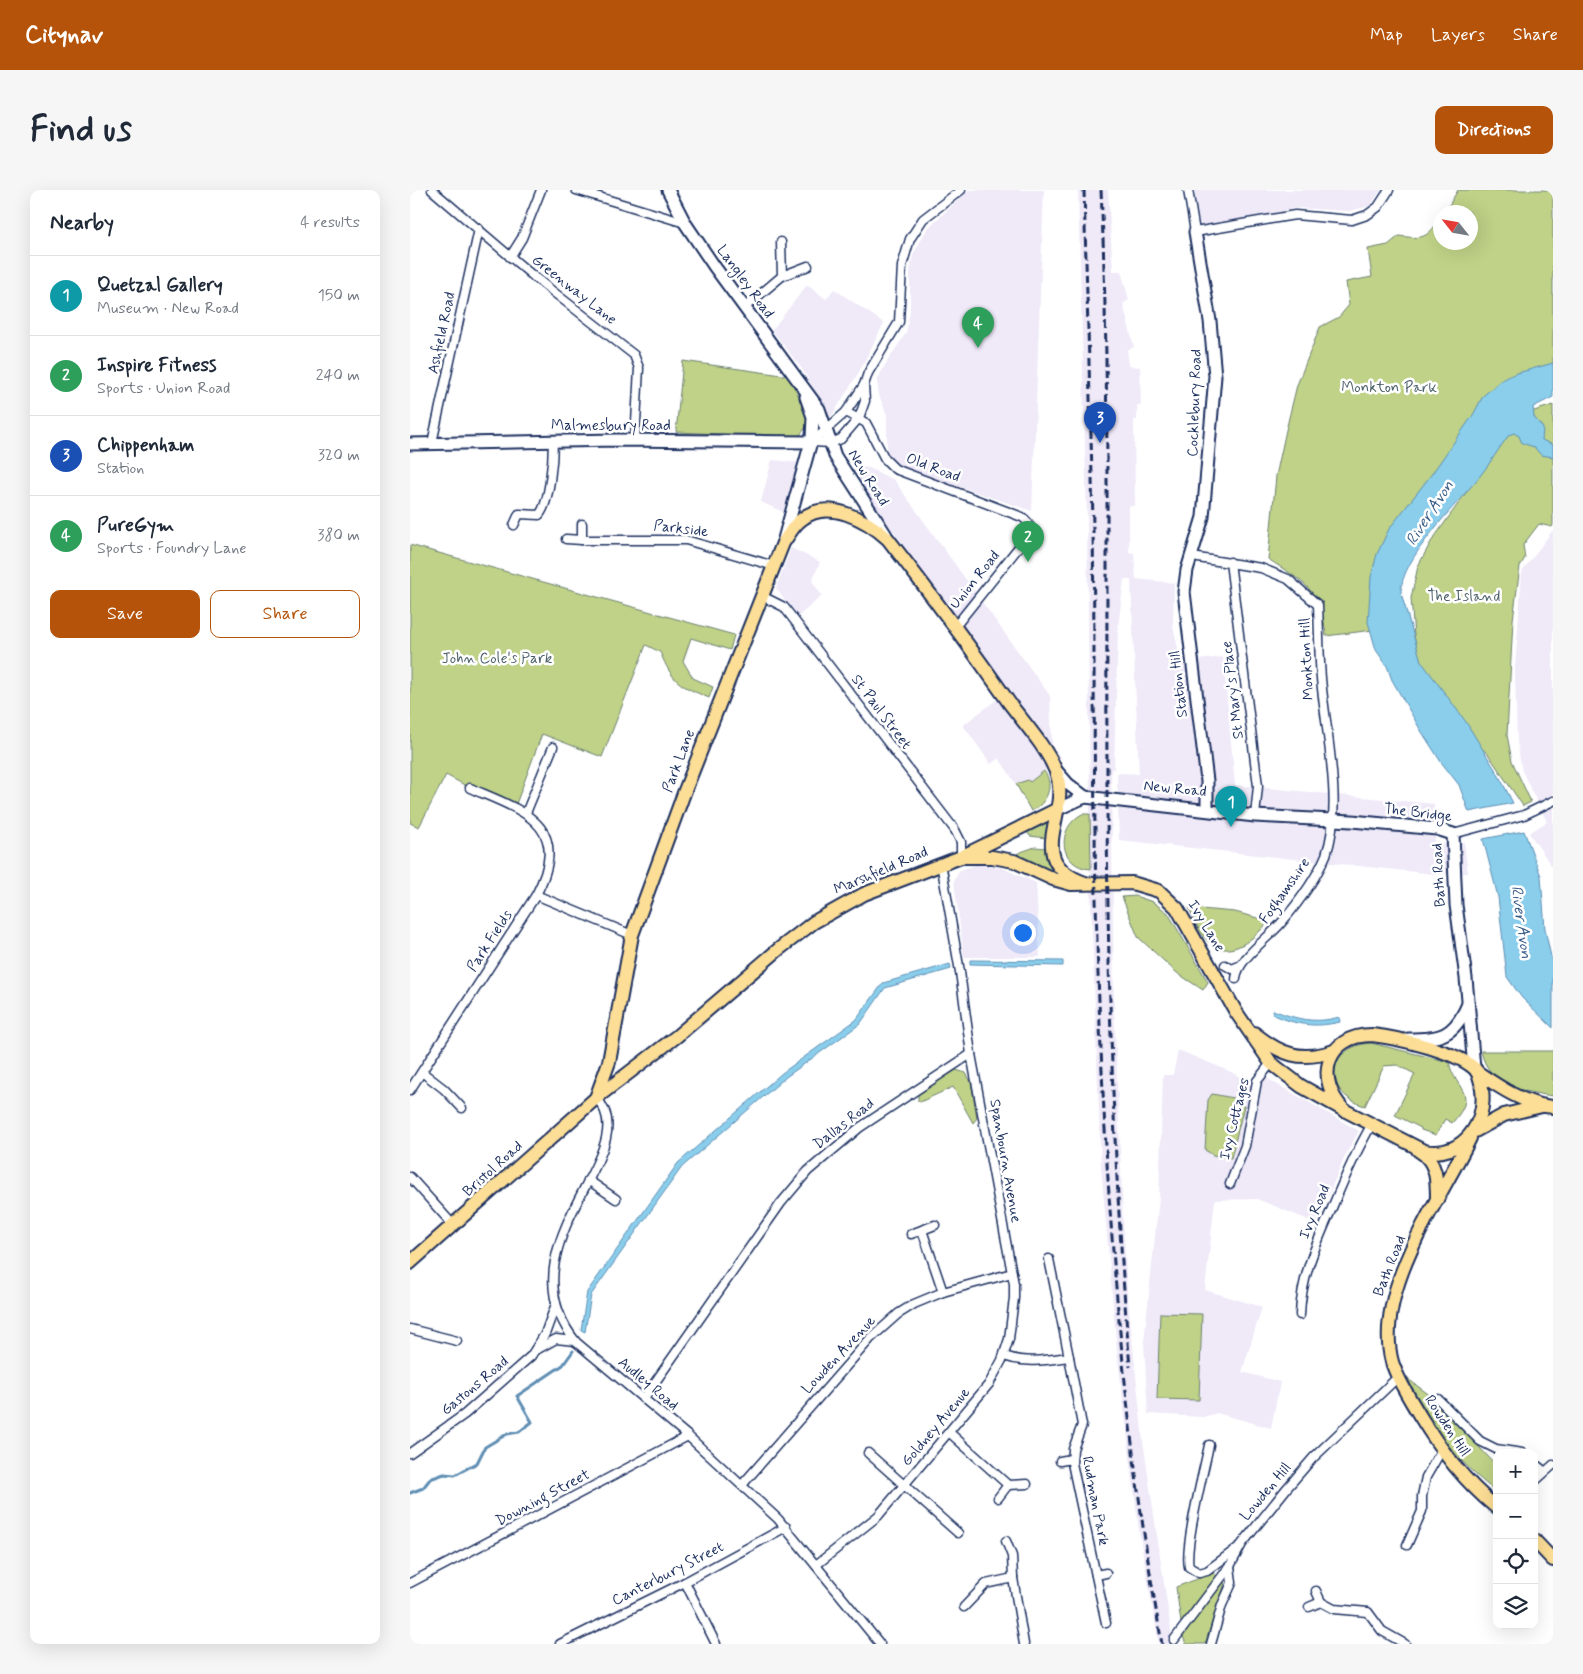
<!DOCTYPE html>
<html lang="en">
<head>
<meta charset="utf-8">
<style>
  :root { --surface:#fff; --page:#f6f6f7; --text:#1f2937; --muted:#747a83; --line:#e0e1e3; --accent:#b45309 }
  body { margin:0; font-family:Mynerve,sans-serif; background:var(--page); color:var(--text) }
  .controls { position:absolute; right:15px; bottom:15px; display:grid; overflow:hidden; border-radius:10px; box-shadow:0 5px 20px #0002 }
  .controls button { width:45px; height:45px; display:grid; place-items:center; padding:0; border:0; border-bottom:1px solid var(--line); background:var(--surface); color:var(--text); font:25px sans-serif }
  .compass { position:absolute; left:1023px; top:15px; width:45px; height:45px; border-radius:50%; background:var(--surface); box-shadow:0 5px 20px #0002; rotate:301deg }
  .you { position:absolute; left:612px; top:742px; width:18px; height:18px; margin:-12px; border:4px solid #fff; border-radius:50%; background:#1a73e8; box-shadow:0 0 0 8px #1a73e833 }
  .badge { display:grid; place-items:center; width:32px; height:32px; border-radius:50%; background:var(--accent); color:#fff; font-size:16px; font-weight:700 }
  .pin { position:absolute; translate:-50% -41px; filter:drop-shadow(0 1px 2px #0008) }
  .pin::after { content:''; position:absolute; top:26px; width:18px; height:15px; background:inherit; clip-path:polygon(0 0,100% 0,50% 100%) }
  .list { margin:0; padding:0; list-style:none }
  h2 { display:flex; justify-content:space-between; align-items:center; height:65px; margin:0; padding:0 20px; font-size:21px }
  h2 small { font-size:16px; font-weight:400; color:var(--muted) }
  .list li { display:grid; grid-template-columns:32px 1fr auto; gap:15px; align-items:center; box-sizing:border-box; height:80px; padding:0 20px; border-top:1px solid var(--line) }
  .list b { display:block; font-size:19px; white-space:nowrap }
  .list p { margin:0; font-size:16px; white-space:nowrap; color:var(--muted) }
  .list em { font-size:16px; font-style:normal; color:var(--muted) }
  .actions { display:flex; gap:10px; padding:15px 20px }
  .actions a { flex:1; padding:11px 0; border:1px solid var(--accent); border-radius:10px; text-align:center; font-size:18px; color:var(--accent) }
  .actions .main { background:var(--accent); color:#fff }
  .icon { flex:none; width:28px; height:28px; fill:none; stroke:currentColor; stroke-width:2; stroke-linecap:round; stroke-linejoin:round }
  .map { position:relative; flex:none; width:1143px; height:1454px; overflow:hidden; border-radius:10px }
  header { display:flex; align-items:center; gap:30px; box-sizing:border-box; height:70px; padding:0 25px; background:var(--accent); color:#fff }
  header strong { font-size:24px }
  nav { display:flex; gap:28px; margin-inline-start:auto; font-size:18px }
  .intro { display:flex; align-items:center; justify-content:space-between; box-sizing:border-box; height:120px; padding:0 30px }
  h1 { margin:0; font-size:35px }
  .button { padding:12px 22px; border-radius:10px; background:var(--accent); color:#fff; font-size:18px; font-weight:700 }
  main { display:flex; gap:30px; padding:0 30px }
  aside { flex:1; background:var(--surface); border-radius:10px; box-shadow:0 5px 20px #0002 }
  .map>svg:first-child { display:block }
</style>
</head>
<body>
<header>
<strong>Citynav</strong>
<nav><a>Map</a><a>Layers</a><a>Share</a></nav>
</header>
<div class="intro"><h1>Find us</h1><a class="button">Directions</a></div>
<main>
<aside>
<h2>Nearby<small>4 results</small></h2>
<ul class="list">
<li><span class="badge" style="background:#0f9aa8">1</span><div><b>Quetzal Gallery</b><p>Museum · New Road</p></div><em>150 m</em></li>
<li><span class="badge" style="background:#2e9e5b">2</span><div><b>Inspire Fitness</b><p>Sports · Union Road</p></div><em>240 m</em></li>
<li><span class="badge" style="background:#1a4fb4">3</span><div><b>Chippenham</b><p>Station</p></div><em>320 m</em></li>
<li><span class="badge" style="background:#2e9e5b">4</span><div><b>PureGym</b><p>Sports · Foundry Lane</p></div><em>380 m</em></li>
</ul>
<div class="actions"><a class="main">Save</a><a>Share</a></div>
</aside>
<div class="map">
<svg width="1143" height="1454" viewBox="0 0 1143 1454">
  <rect width="100%" height="100%" fill="#fff"/>
  <filter id="ink" filterUnits="userSpaceOnUse"><feTurbulence type="fractalNoise" baseFrequency=".02" numOctaves="2"/><feDisplacementMap in="SourceGraphic" scale="10" xChannelSelector="R" yChannelSelector="G"/><feConvolveMatrix kernelMatrix="1 2 1 2 8 2 1 2 1" color-interpolation-filters="sRGB"/></filter>
  <g filter="url(#ink)">
    <g fill="#efe9f8">
      <path d="M 559,0 L 634,0 L 622,321 L 488,276 L 477,263 L 477,225 L 469,205 L 467,191 L 475,175 L 496,143 L 500,121 L 500,81 L 503,65 L 517,39 Z"/>
      <path d="M 668,0 L 698,0 L 703,81 L 711,81 L 719,110 L 713,114 L 724,157 L 717,160 L 719,176 L 730,177 L 731,215 L 727,215 L 727,230 L 724,230 L 725,316 L 719,316 L 719,362 L 724,363 L 726,389 L 764,393 L 763,436 L 771,472 L 813,467 L 825,595 L 1024,614 L 1025,654 L 1054,652 L 1058,683 L 1024,684 L 709,650 L 707,583 L 729,584 L 721,390 L 714,389 L 708,437 L 704,579 L 701,579 L 704,814 L 713,1029 L 717,1101 L 733,1251 L 763,1454 L 749,1454 L 729,1341 L 707,1161 L 691,976 L 681,714 L 677,328 Z"/>
      <path d="M 784,0 L 971,0 L 960,16 L 939,21 L 886,18 L 790,37 Z"/>
      <path d="M 397,95 L 416,109 L 424,99 L 474,133 L 449,182 L 421,227 L 392,179 L 362,140 Z"/>
      <path d="M 362,270 L 390,273 L 373,322 L 351,312 Z"/>
      <path d="M 442,275 L 459,278 L 484,290 L 640,506 L 642,556 L 651,568 L 620,592 L 618,590 L 606,594 L 589,568 L 581,574 L 553,535 L 600,500 L 448,293 Z"/>
      <path d="M 1143,340 L 1143,678 L 1119,643 L 1137,632 L 1112,581 L 1107,552 L 1105,478 L 1112,382 Z"/>
      <path d="M 381,358 L 410,372 L 402,391 L 412,406 L 387,427 L 366,398 Z"/>
      <path d="M 566,675 L 592,678 L 626,693 L 630,767 L 554,767 L 544,691 L 550,680 Z"/>
      <path d="M 768,860 L 821,882 L 840,893 L 851,895 L 856,888 L 949,941 L 936,964 L 906,1033 L 847,1009 L 805,1010 L 795,1100 L 852,1117 L 832,1182 L 870,1192 L 861,1238 L 807,1223 L 793,1227 L 738,1224 L 734,1152 L 749,1008 L 753,885 L 763,885 Z"/>
    </g>
    <g fill="#bfd287" stroke="#6d8072">
      <path d="M 1048,0 L 1143,0 L 1143,175 L 1092,192 L 963,440 L 916,446 C 911,399 895,393 858,369 L 866,286 L 876,240 L 887,195 L 910,137 L 929,127 L 939,115 L 936,92 L 962,87 L 958,59 L 978,55 L 989,46 C 1013,49 1016,49 1030,29 L 1030,52 L 1060,52 L 1060,22 L 1035,22 Z"/>
      <path d="M 273,171 L 379,186 L 397,223 L 397,236 L 390,245 L 382,247 L 266,242 Z"/>
      <path d="M 1143,215 L 1143,335 L 1142,337 L 1129,334 L 1113,355 L 1115,368 L 1110,376 L 1103,430 L 1097,545 L 1102,571 L 1121,612 L 1113,616 L 1078,564 L 1063,551 L 1013,483 L 1004,446 L 1001,408 L 1008,376 L 1021,352 L 1103,236 L 1124,221 Z"/>
      <path d="M 0,355 L 324,445 L 320,460 L 281,448 L 273,471 L 283,488 L 303,497 L 299,508 C 269,495 263,493 250,462 L 236,455 L 192,567 L 132,544 L 106,614 L 60,598 L 36,585 L 9,637 L 0,633 Z"/>
      <path d="M 634,581 C 645,595 637,614 621,621 L 606,594 L 618,590 L 620,592 Z"/>
      <path d="M 672,624 L 680,624 L 681,679 C 649,677 645,639 672,624 Z"/>
      <path d="M 636,630 L 641,633 L 636,648 L 620,646 L 616,641 Z"/>
      <path d="M 625,657 L 636,658 L 646,685 L 605,666 L 608,663 Z"/>
      <path d="M 725,706 L 743,712 L 758,723 L 798,792 L 793,800 L 767,783 L 728,747 L 712,707 Z"/>
      <path d="M 779,718 L 825,722 L 859,731 C 845,748 820,771 799,752 C 789,744 784,729 779,718 Z"/>
      <path d="M 961,853 L 1039,872 C 1045,901 1070,902 1042,933 L 1035,929 L 1026,945 L 1011,940 L 1011,938 L 985,925 L 1005,884 L 987,875 L 974,876 L 955,916 C 911,903 916,856 961,853 Z"/>
      <path d="M 1071,861 L 1143,861 L 1143,906 C 1114,902 1078,896 1071,861 Z"/>
      <path d="M 546,880 L 556,883 L 561,892 L 567,928 L 563,933 L 543,897 L 510,912 L 508,911 L 508,902 Z"/>
      <path d="M 802,904 L 823,908 L 825,913 L 834,916 L 821,968 L 803,965 L 795,960 L 798,910 Z"/>
      <path d="M 750,1123 L 792,1124 L 789,1210 L 747,1209 Z"/>
      <path d="M 998,1189 L 1021,1206 L 1087,1276 L 1087,1302 C 1047,1273 1019,1234 998,1189 Z"/>
      <path d="M 803,1383 L 807,1386 L 771,1433 L 766,1397 Z"/>
      <path d="M 813,1391 L 815,1393 L 795,1454 L 776,1454 L 772,1444 Z"/>
    </g>
    <g fill="#8aceec" stroke="#5e8eb3">
      <path d="M 1143,173 L 1143,207 L 1123,217 L 1124,227 L 1133,238 L 1132,250 L 1143,255 L 1143,267 L 1131,265 L 1124,257 L 1112,253 L 1109,246 L 1104,243 L 1099,245 C 1089,258 1081,272 1070,286 C 1050,311 989,370 991,403 L 1011,471 L 1056,532 L 1088,584 L 1103,613 L 1059,622 L 1049,595 L 1031,572 L 1010,539 L 982,490 L 977,476 L 966,460 L 958,432 L 961,387 L 967,364 L 979,339 L 1021,285 L 1063,225 L 1073,206 L 1090,191 L 1104,184 Z"/>
      <path d="M 1114,641 L 1131,686 L 1135,739 L 1143,776 L 1143,838 L 1112,808 L 1097,787 L 1088,707 L 1073,649 Z"/>
      <path d="M 560,770 L 653,771 L 653,776 L 560,774 Z"/>
      <path d="M 540,774 L 541,779 L 475,798 L 450,834 L 376,887 L 272,977 L 181,1105 L 175,1142 L 171,1140 L 177,1102 L 268,973 L 372,883 L 446,830 L 473,793 Z"/>
      <path d="M 863,820 C 886,829 905,834 929,827 L 930,832 C 904,838 886,835 862,824 Z"/>
    </g>
    <g fill="none" stroke-linecap="round" stroke-linejoin="round">
      <path stroke="#5e8eb3" stroke-width="3" d="M 0,1303 L 13,1298 L 20,1289 L 34,1284 L 45,1285 L 67,1273 L 75,1257 L 97,1244 L 109,1242 L 122,1232 L 107,1206 L 153,1175 L 163,1161"/>
      <defs>
        <g id="street">
          <path d="M 22,0 L 123,86 L 224,165 L 229,178 L 225,251"/>
          <path d="M 166,0 L 275,33"/>
          <path d="M 778,0 L 785,42 L 885,25 L 942,30 L 957,25 L 968,17 L 979,0"/>
          <path d="M 100,67 L 112,48 L 131,0"/>
          <path d="M 372,86 L 398,76"/>
          <path d="M 334,118 L 372,86 L 371,52"/>
          <path d="M 436,222 L 456,233 L 475,269 L 485,279 L 612,327 C 621,333 622,340 616,348 L 544,438"/>
          <path d="M 402,252 L 421,253 L 431,249 L 449,228 L 455,211 L 454,195 L 458,183 L 489,132 L 492,76 L 500,49 L 513,29 L 551,0"/>
          <path d="M 402,252 L 436,222 L 454,195"/>
          <path d="M 22,253 L 69,39"/>
          <path d="M 172,334 L 172,350 L 276,350 L 364,376"/>
          <path d="M 104,335 L 109,324 L 129,325 C 140,313 143,268 143,251"/>
          <path d="M 156,349 L 172,350"/>
          <path d="M 782,367 L 851,378 L 878,389 L 908,415 C 909,439 909,464 911,488 C 915,540 934,616 916,665 C 906,689 889,712 872,732 C 859,748 827,769 826,789"/>
          <path d="M 820,372 L 848,596 L 845,626"/>
          <path d="M 352,406 L 374,417 L 545,640 L 551,652 L 551,667"/>
          <path d="M 60,598 C 113,621 163,634 126,705"/>
          <path d="M 116,623 L 143,557"/>
          <path d="M 1043,644 L 1114,625 L 1143,611"/>
          <path d="M 815,775 L 822,779 L 829,776"/>
          <path d="M 12,882 L 34,899 L 52,918"/>
          <path d="M 0,900 L 126,705 L 222,745"/>
          <path d="M 186,908 C 239,960 88,1055 166,1152 L 278,1246 L 368,1329 L 470,1454"/>
          <path d="M 0,987 L 44,1036"/>
          <path d="M 178,990 L 206,1009"/>
          <path d="M 820,994 L 835,956 L 847,891 L 861,873"/>
          <path d="M 525,1035 L 512,1040 L 533,1102"/>
          <path d="M 501,1044 L 512,1040"/>
          <path d="M 639,1069 L 659,1167"/>
          <path d="M 890,1125 C 891,1086 907,1053 922,1018 C 934,989 946,961 962,934"/>
          <path d="M 0,1139 L 47,1151"/>
          <path d="M 128,1159 L 146,1149 L 165,1151"/>
          <path d="M 594,1166 C 616,1174 637,1170 659,1167 L 672,1235 L 663,1259 L 662,1273 L 696,1433"/>
          <path d="M 234,1208 L 371,1013 L 398,981 L 449,938 L 561,864"/>
          <path d="M 1028,1209 L 1070,1251 L 1086,1259 L 1112,1263"/>
          <path d="M 540,1243 L 598,1295"/>
          <path d="M 799,1255 C 794,1280 774,1357 779,1377 L 789,1383 L 797,1381 L 829,1357"/>
          <path d="M 0,1263 L 55,1224 L 121,1166 L 135,1144 L 146,1114"/>
          <path d="M 458,1263 L 548,1343"/>
          <path d="M 650,1271 L 661,1269"/>
          <path d="M 1124,1273 L 1134,1281"/>
          <path d="M 1124,1292 L 1143,1275"/>
          <path d="M 332,1295 L 460,1149 L 488,1124 L 504,1114 L 533,1102 L 602,1083"/>
          <path d="M 588,1308 L 598,1295 L 617,1294"/>
          <path d="M 596,1351 L 602,1366 L 603,1388"/>
          <path d="M 997,1355 L 1012,1321 L 1012,1306 L 1016,1287 L 1031,1261"/>
          <path d="M 406,1375 L 468,1326 L 579,1194 L 592,1170 L 599,1149 L 604,1108 L 604,1094 L 561,864 L 550,782 L 531,673"/>
          <path d="M 686,1385 L 696,1383"/>
          <path d="M 275,1392 L 306,1454"/>
          <path d="M 0,1393 L 278,1246"/>
          <path d="M 906,1401 L 911,1412"/>
          <path d="M 911,1412 L 924,1419 L 958,1422 L 972,1441 L 995,1454"/>
          <path d="M 554,1417 L 576,1394 L 603,1388 L 614,1454"/>
          <path d="M 899,1417 L 911,1412"/>
          <path d="M 764,1450 L 820,1376 L 832,1354 L 877,1298 L 903,1268 L 988,1187"/>
          <path d="M 150,1454 L 275,1392 L 376,1337"/>
          <path d="M 801,1454 L 812,1415 L 822,1393 L 820,1376"/>
        </g>
        <g id="secondary">
          <path d="M 258,0 L 275,33 L 304,76 L 409,219 L 425,266 L 476,345"/>
          <path d="M 785,42 L 800,131 L 805,186 L 793,327 L 777,380 L 774,402 L 797,591 L 797,619"/>
          <path d="M 0,254 L 206,250 L 402,252"/>
          <path d="M 374,349 L 402,248 L 403,227 L 396,207"/>
          <path d="M 644,578 L 658,594 L 675,607 L 845,626 L 942,631 L 1027,639 L 1043,644 L 1046,715 L 1056,788 L 1064,878"/>
          <path d="M 648,619 L 675,607"/>
          <path d="M 998,849 C 1030,849 1044,847 1058,814"/>
        </g>
        <g id="primary">
          <path d="M 554,667 L 582,667 L 604,671 L 643,689 L 661,694 L 722,693 L 749,701 L 767,718 L 826,822 L 861,873 L 891,896 L 934,920"/>
          <path d="M 844,843 C 871,865 891,872 924,861"/>
          <path d="M 962,845 C 988,848 1045,861 1064,878 C 1070,883 1071,892 1072,899 C 1077,934 1052,968 1014,961 L 934,920 C 904,889 916,845 962,845 Z"/>
          <path d="M 1067,882 C 1089,897 1115,915 1143,917"/>
          <path d="M 186,908 L 199,872 L 222,745 L 274,603 L 373,353 C 379,345 383,335 392,329 C 418,308 457,330 478,349 C 520,403 561,458 600,514 C 615,534 635,556 645,579 C 664,623 610,670 675,693"/>
          <path d="M 1065,941 L 1094,925 L 1132,916"/>
          <path d="M 1060,948 C 1030,1010 963,1101 982,1172 C 988,1191 1000,1209 1010,1226 C 1032,1262 1054,1291 1087,1318"/>
          <path d="M 1008,960 C 1027,971 1027,989 1027,1010"/>
          <path d="M 0,1073 L 186,908 L 267,846 L 369,759 L 404,732 L 454,704 L 551,667 L 648,619"/>
          <path d="M 1124,1350 L 1143,1370"/>
        </g>
      </defs>
      <use href="#street" stroke="#1b2f5e" stroke-width="11"/>
      <use href="#secondary" stroke="#1b2f5e" stroke-width="15"/>
      <use href="#primary" stroke="#1b2f5e" stroke-width="16"/>
      <use href="#street" stroke="#fff" stroke-width="8"/>
      <use href="#secondary" stroke="#fff" stroke-width="11"/>
      <use href="#primary" stroke="#fdde96" stroke-width="12"/>
      <g stroke="#1b2f5e" stroke-width="3" stroke-dasharray="8 4" stroke-linecap="butt">
        <path d="M 674,0 C 677,112 681,225 683,337 C 685,486 683,635 688,784 C 696,1009 712,1232 752,1454"/>
        <path d="M 691,0 C 700,193 696,386 697,580 C 697,779 703,978 720,1177"/>
      </g>
    </g>
  </g>
  <g text-anchor="middle" dominant-baseline="central" stroke-width="5" stroke-linejoin="round" paint-order="stroke">
    <g font-size="15" fill="#1b2f5e" stroke="#fff">
      <text transform="translate(335 92) rotate(54)">Langley Road</text>
      <text transform="translate(164 100) rotate(38)">Greenway Lane</text>
      <text transform="translate(32 143) rotate(-78)">Ashfield Road</text>
      <text transform="translate(785 213) rotate(-88)">Cocklebury Road</text>
      <text x="201" y="236">Malmesbury Road</text>
      <text transform="translate(523 278) rotate(21)">Old Road</text>
      <text transform="translate(458 288) rotate(58)">New Road</text>
      <text transform="translate(271 339) rotate(7)">Parkside</text>
      <text transform="translate(565 390) rotate(-51)">Union Road</text>
      <text transform="translate(897 469) rotate(-93)">Monkton Hill</text>
      <text transform="translate(769 494) rotate(-97)">Station Hill</text>
      <text transform="translate(823 500) rotate(-97)">St Mary's Place</text>
      <text transform="translate(471 522) rotate(53)">St Paul Street</text>
      <text transform="translate(269 571) rotate(-69)">Park Lane</text>
      <text transform="translate(765 599) rotate(6)">New Road</text>
      <text transform="translate(1008 623) rotate(7)">The Bridge</text>
      <text transform="translate(471 681) rotate(-23)">Marshfield Road</text>
      <text transform="translate(1029 685) rotate(-93)">Bath Road</text>
      <text transform="translate(875 701) rotate(-55)">Foghamshire</text>
      <text transform="translate(796 736) rotate(59)">Ivy Lane</text>
      <text transform="translate(80 751) rotate(-57)">Park Fields</text>
      <text transform="translate(825 929) rotate(-76)">Ivy Cottages</text>
      <text transform="translate(434 934) rotate(-38)">Dallas Road</text>
      <text transform="translate(595 971) rotate(80)">Spanbourn Avenue</text>
      <text transform="translate(83 979) rotate(-42)">Bristol Road</text>
      <text transform="translate(905 1022) rotate(-67)">Ivy Road</text>
      <text transform="translate(980 1076) rotate(-68)">Bath Road</text>
      <text transform="translate(429 1165) rotate(-47)">Lowden Avenue</text>
      <text transform="translate(238 1194) rotate(40)">Audley Road</text>
      <text transform="translate(65 1196) rotate(-40)">Gastons Road</text>
      <text transform="translate(1037 1236) rotate(57)">Rowden Hill</text>
      <text transform="translate(526 1237) rotate(-50)">Goldney Avenue</text>
      <text transform="translate(856 1302) rotate(-50)">Lowden Hill</text>
      <text transform="translate(133 1308) rotate(-28)">Downing Street</text>
      <text transform="translate(685 1311) rotate(79)">Rudman Park</text>
      <text transform="translate(258 1384) rotate(-27)">Canterbury Street</text>
    </g>
    <g font-size="15" fill="#4c606a" stroke="#fff">
      <text x="979" y="198">Monkton Park</text>
      <text x="1054" y="407">The Island</text>
      <text x="87" y="469">John Cole's Park</text>
    </g>
    <g font-size="16" font-style="italic" fill="#3c5f89" stroke="#fff">
      <text transform="translate(1020 323) rotate(-57)">River Avon</text>
      <text transform="translate(1111 732) rotate(82)">River Avon</text>
    </g>
  </g>
</svg>
<div class="controls">
<button>+</button>
<button>−</button>
<button><svg class="icon" aria-label="locate" viewBox="0 0 24 24"><circle cx="12" cy="12" r="6"/><path d="M12 2v4M12 18v4M2 12h4M18 12h4"/></svg></button>
<button><svg class="icon" aria-label="layers" viewBox="0 0 24 24"><path d="M12 4l9 5-9 5-9-5zM3 14l9 5 9-5"/></svg></button>
</div>
<svg class="compass" viewBox="-18 -18 36 36"><path d="M0-13l5 13h-10z" fill="#e53935"/><path d="M0 13l5-13h-10z" fill="#747a83"/></svg>
<div class="you"></div>
<div class="pin badge" style="left:821px;top:637px;background:#0f9aa8">1</div>
<div class="pin badge" style="left:618px;top:372px;background:#2e9e5b">2</div>
<div class="pin badge" style="left:690px;top:253px;background:#1a4fb4">3</div>
<div class="pin badge" style="left:568px;top:158px;background:#2e9e5b">4</div>
</div>
</main>
</body>
</html>
